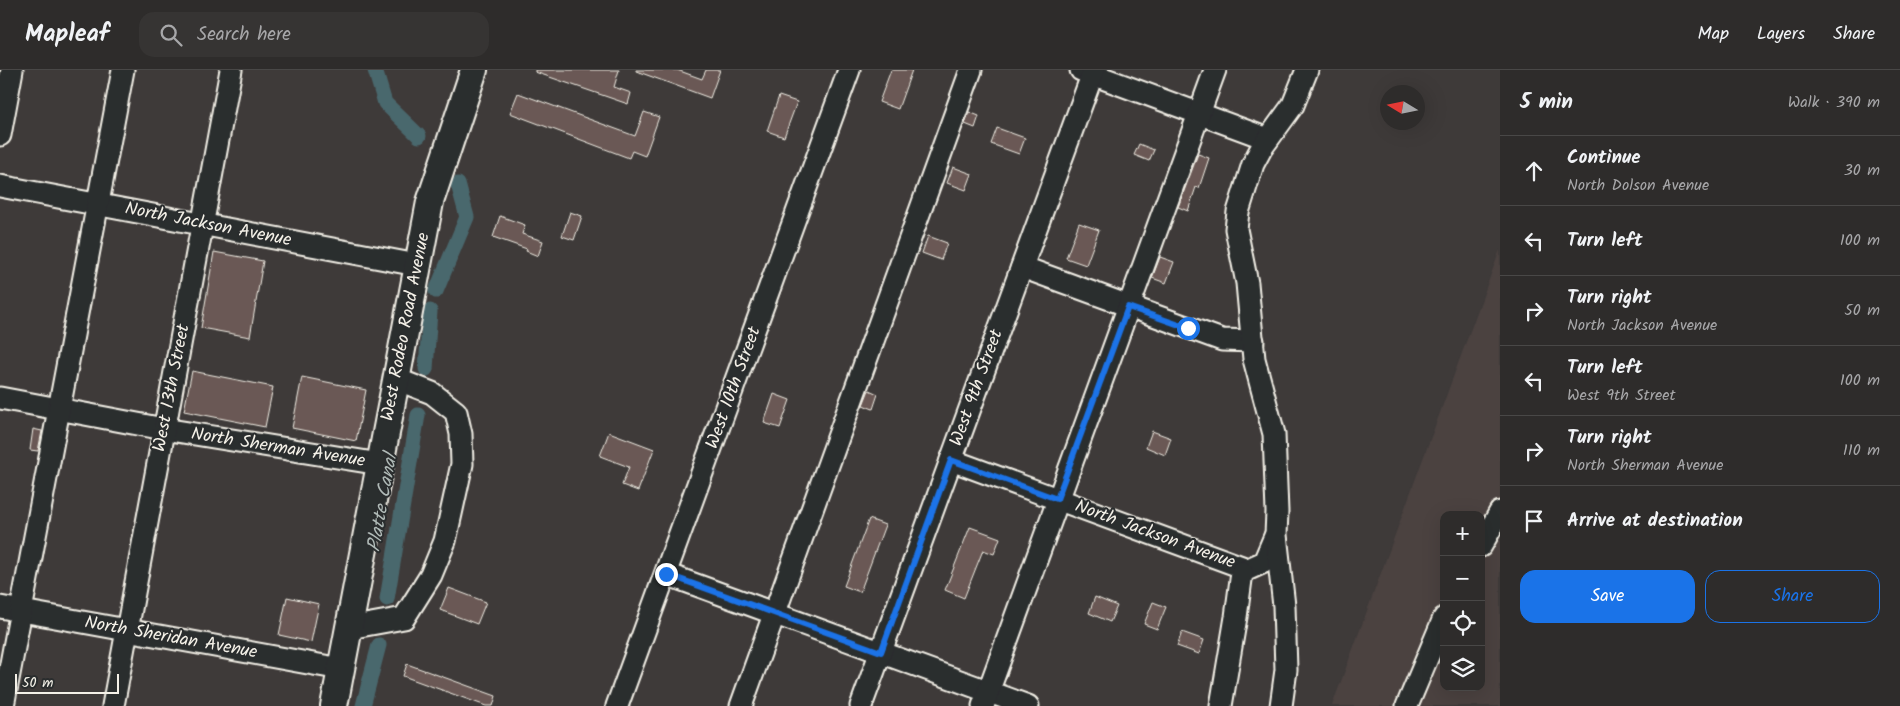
<!DOCTYPE html>
<html lang="en">
<head>
<meta charset="utf-8">
<style>
  :root { --surface:#2e2c2b; --page:#363433; --text:#f1f3f6; --muted:#a7a7a9; --line:#494847; --accent:#1a73e8 }
  body { margin:0; font-family:Kalam,sans-serif; background:var(--page); color:var(--text) }
  .controls { position:absolute; right:15px; bottom:15px; display:grid; overflow:hidden; border-radius:10px; box-shadow:0 5px 20px #0002 }
  .controls button { width:45px; height:45px; display:grid; place-items:center; padding:0; border:0; border-bottom:1px solid var(--line); background:var(--surface); color:var(--text); font:25px sans-serif }
  .compass { position:absolute; left:1380px; top:15px; width:45px; height:45px; border-radius:50%; background:var(--surface); box-shadow:0 5px 20px #0002; rotate:280deg }
  .scale { position:absolute; left:15px; bottom:12px; width:104px; box-sizing:border-box; padding-left:5px; border:2px solid #f4f1e8; border-top:0; font-size:14px; line-height:18px; white-space:nowrap; color:#f4f1e8; -webkit-text-stroke:4px #2a2d2e; paint-order:stroke }
  .stop { position:absolute; width:15px; height:15px; margin:-11px; border:4px solid #1a73e8; border-radius:50%; background:#fff }
  .stop.end { background:#1a73e8; border-color:#fff; box-shadow:0 1px 5px #0008 }
  .list { margin:0; padding:0; list-style:none }
  h2 { display:flex; justify-content:space-between; align-items:center; height:65px; margin:0; padding:0 20px; font-size:21px }
  h2 small { font-size:16px; font-weight:400; color:var(--muted) }
  .list li { display:grid; grid-template-columns:32px 1fr auto; gap:15px; align-items:center; box-sizing:border-box; height:70px; padding:0 20px; border-top:1px solid var(--line) }
  .list b { display:block; font-size:19px; white-space:nowrap }
  .list p { margin:0; font-size:16px; white-space:nowrap; color:var(--muted) }
  .list em { font-size:16px; font-style:normal; color:var(--muted) }
  .actions { display:flex; gap:10px; padding:15px 20px }
  .actions a { flex:1; padding:11px 0; border:1px solid var(--accent); border-radius:15px; text-align:center; font-size:18px; color:var(--accent) }
  .actions .main { background:var(--accent); color:#fff }
  .icon { flex:none; width:28px; height:28px; fill:none; stroke:currentColor; stroke-width:2; stroke-linecap:round; stroke-linejoin:round }
  .map { position:relative; flex:none; width:1500px; height:636px; overflow:hidden }
  header { display:flex; align-items:center; gap:30px; box-sizing:border-box; height:70px; padding:0 25px; background:var(--surface); border-bottom:1px solid var(--line) }
  header strong { font-size:24px }
  nav { display:flex; gap:28px; margin-inline-start:auto; font-size:18px }
  .search { width:350px; height:45px; background:var(--page); display:flex; align-items:center; gap:12px; box-sizing:border-box; padding:0 18px; border-radius:15px; color:var(--muted); font-size:19px }
  main { display:flex }
  aside { flex:1; background:var(--surface) }
  .map>svg:first-child { display:block }
</style>
</head>
<body>
<header>
<strong>Mapleaf</strong>
<div class="search"><svg class="icon" aria-label="search" viewBox="0 0 24 24"><circle cx="10" cy="10" r="6"/><path d="M15 15l6 6"/></svg>Search here</div>
<nav><a>Map</a><a>Layers</a><a>Share</a></nav>
</header>
<main>
<div class="map">
<svg width="1500" height="636" viewBox="0 0 1500 636">
  <rect width="100%" height="100%" fill="#3e3a39"/>
  <filter id="ink" filterUnits="userSpaceOnUse"><feTurbulence type="fractalNoise" baseFrequency=".02" numOctaves="2"/><feDisplacementMap in="SourceGraphic" scale="10" xChannelSelector="R" yChannelSelector="G"/><feConvolveMatrix kernelMatrix="1 2 1 2 8 2 1 2 1" color-interpolation-filters="sRGB"/></filter>
  <g filter="url(#ink)">
    <path fill="#4c4341" fill-rule="evenodd" d="M 1500,180 L 1500,636 L 1332,636 ZM 1444,445 L 1481,445 L 1481,617 L 1444,617 Z"/>
    <g fill="none" stroke-linecap="round" stroke-linejoin="round">
      <g stroke="#4a676d" stroke-width="15">
        <path d="M 375,0 L 385,33 L 419,66"/>
        <path d="M 436,221 L 467,147 L 458,114"/>
        <path d="M 426,299 L 430,241"/>
        <path d="M 387,529 L 418,345"/>
        <path d="M 363,636 L 379,575"/>
      </g>
    </g>
    <g fill="#6b5954" stroke="#f4f1e8">
      <path d="M 535,0 L 619,0 L 614,17 L 631,23 L 628,34 L 535,2 Z"/>
      <path d="M 636,0 L 677,0 L 702,9 L 706,0 L 720,0 L 710,28 L 636,1 Z"/>
      <path d="M 891,0 L 912,0 L 898,39 L 879,32 Z"/>
      <path d="M 518,23 L 635,66 L 644,42 L 659,47 L 645,86 L 632,81 L 629,88 L 510,43 Z"/>
      <path d="M 779,26 L 797,32 L 784,67 L 767,61 Z"/>
      <path d="M 969,42 L 979,46 L 975,58 L 965,54 Z"/>
      <path d="M 997,58 L 1025,68 L 1019,84 L 991,74 Z"/>
      <path d="M 1139,74 L 1154,80 L 1149,91 L 1134,85 Z"/>
      <path d="M 1198,84 L 1209,88 L 1199,118 L 1196,117 L 1188,141 L 1178,137 Z"/>
      <path d="M 953,97 L 972,104 L 966,120 L 947,113 Z"/>
      <path d="M 570,142 L 582,146 L 574,170 L 562,166 Z"/>
      <path d="M 500,146 L 525,155 L 522,164 L 543,171 L 538,186 L 526,181 L 527,179 L 493,167 Z"/>
      <path d="M 1079,153 L 1099,160 L 1086,195 L 1066,188 Z"/>
      <path d="M 928,166 L 947,173 L 941,190 L 922,183 Z"/>
      <path d="M 214,182 L 263,191 L 250,267 L 201,258 Z"/>
      <path d="M 1160,187 L 1174,192 L 1166,213 L 1152,208 Z"/>
      <path d="M 192,301 L 273,317 L 265,357 L 184,341 Z"/>
      <path d="M 302,307 L 366,320 L 356,371 L 292,358 Z"/>
      <path d="M 869,320 L 878,324 L 873,339 L 863,335 Z"/>
      <path d="M 774,324 L 790,330 L 780,358 L 764,353 Z"/>
      <path d="M 33,359 L 42,361 L 38,381 L 30,380 Z"/>
      <path d="M 1152,361 L 1171,368 L 1165,385 L 1146,377 Z"/>
      <path d="M 609,362 L 654,379 L 638,421 L 622,415 L 629,397 L 600,386 Z"/>
      <path d="M 869,449 L 885,455 L 860,522 L 844,516 Z"/>
      <path d="M 970,457 L 1000,468 L 994,484 L 983,480 L 964,528 L 945,520 Z"/>
      <path d="M 449,518 L 486,532 L 477,554 L 440,540 Z"/>
      <path d="M 287,527 L 319,534 L 311,572 L 279,565 Z"/>
      <path d="M 1095,527 L 1117,536 L 1110,552 L 1089,543 Z"/>
      <path d="M 1153,532 L 1166,537 L 1157,559 L 1144,554 Z"/>
      <path d="M 1182,562 L 1204,570 L 1199,584 L 1177,576 Z"/>
      <path d="M 407,594 L 496,626 L 493,636 L 486,636 L 403,606 Z"/>
    </g>
    <g fill="none" stroke-linecap="round" stroke-linejoin="round">
      <defs>
        <g id="minor">
          <path d="M 1081,0 L 1268,69"/>
          <path d="M 0,65 L 12,0"/>
          <path d="M 0,116 L 417,195"/>
          <path d="M 1022,197 L 1222,270 L 1253,271"/>
          <path d="M 0,328 L 164,359 L 380,394"/>
          <path d="M 951,390 L 1242,497 L 1242,502"/>
          <path d="M 1481,476 L 1500,442"/>
          <path d="M 1242,502 L 1264,492 L 1275,466"/>
          <path d="M 666,504 L 1028,636"/>
          <path d="M 0,537 L 341,599"/>
          <path d="M 349,558 L 404,548 L 431,505 L 445,471 L 462,394 L 461,364 L 456,342 L 432,323 L 396,309"/>
          <path d="M 3,636 L 123,0"/>
          <path d="M 113,636 L 231,0"/>
          <path d="M 617,636 L 849,0"/>
          <path d="M 741,636 L 971,0"/>
          <path d="M 861,636 L 1094,0"/>
          <path d="M 983,636 L 1215,0"/>
          <path d="M 1221,636 L 1236,547 L 1242,502"/>
          <path d="M 1281,636 L 1286,600 L 1284,536 L 1276,465 L 1277,442 L 1274,364 L 1254,289 L 1247,213 L 1236,159 L 1238,142 L 1253,94 L 1261,79 L 1293,35 L 1307,0"/>
          <path d="M 1407,636 L 1444,548"/>
        </g>
        <path id="major" d="M 334,636 L 430,132 L 474,0"/>
      </defs>
      <use href="#minor" stroke="#f4f1e8" stroke-width="25"/>
      <use href="#major" stroke="#f4f1e8" stroke-width="30"/>
      <use href="#minor" stroke="#2a2d2e" stroke-width="21"/>
      <use href="#major" stroke="#2a2d2e" stroke-width="26"/>
    </g>
  </g>
  <g fill="none" stroke-linecap="round" stroke-linejoin="round" filter="url(#ink)">
    <path stroke="#1a73e8" stroke-width="6" d="M 666,504 L 881,582 L 951,390 L 1057,429 L 1128,237 L 1188,258"/>
  </g>
  <g text-anchor="middle" dominant-baseline="central" stroke-width="4" stroke-linejoin="round" paint-order="stroke">
    <g font-size="18" fill="#f4f1e8" stroke="#2a2d2e">
      <text transform="translate(208 155) rotate(11)">North Jackson Avenue</text>
      <text transform="translate(406 257) rotate(-79)">West Rodeo Road Avenue</text>
      <text transform="translate(172 318) rotate(-79)">West 13th Street</text>
      <text transform="translate(734 318) rotate(-70)">West 10th Street</text>
      <text transform="translate(977 318) rotate(-70)">West 9th Street</text>
      <text transform="translate(278 378) rotate(9)">North Sherman Avenue</text>
      <text transform="translate(1155 465) rotate(20)">North Jackson Avenue</text>
      <text transform="translate(171 568) rotate(10)">North Sheridan Avenue</text>
    </g>
    <g font-size="19" font-style="italic" fill="#b0bab7" stroke="#2a2d2e">
      <text transform="translate(383 433) rotate(-80)">Platte Canal</text>
    </g>
  </g>
</svg>
<div class="controls">
<button>+</button>
<button>−</button>
<button><svg class="icon" aria-label="locate" viewBox="0 0 24 24"><circle cx="12" cy="12" r="6"/><path d="M12 2v4M12 18v4M2 12h4M18 12h4"/></svg></button>
<button><svg class="icon" aria-label="layers" viewBox="0 0 24 24"><path d="M12 4l9 5-9 5-9-5zM3 14l9 5 9-5"/></svg></button>
</div>
<svg class="compass" viewBox="-18 -18 36 36"><path d="M0-13l5 13h-10z" fill="#e53935"/><path d="M0 13l5-13h-10z" fill="#a7a7a9"/></svg>
<div class="scale">50 m</div>
<div class="stop" style="left:1188px;top:258px"></div>
<div class="stop end" style="left:666px;top:504px"></div>
</div>
<aside>
<h2>5 min<small>Walk · 390 m</small></h2>
<ul class="list">
<li><svg class="icon" aria-label="ahead" viewBox="0 0 24 24"><path d="M12 20V5M6 11l6-6 6 6"/></svg><div><b>Continue</b><p>North Dolson Avenue</p></div><em>30 m</em></li>
<li><svg class="icon" aria-label="left" viewBox="0 0 24 24"><path d="M17 20v-9H6M10 6l-5 5 5 5"/></svg><div><b>Turn left</b></div><em>100 m</em></li>
<li><svg class="icon" aria-label="right" viewBox="0 0 24 24"><path d="M7 20v-9h11M14 6l5 5-5 5"/></svg><div><b>Turn right</b><p>North Jackson Avenue</p></div><em>50 m</em></li>
<li><svg class="icon" aria-label="left" viewBox="0 0 24 24"><path d="M17 20v-9H6M10 6l-5 5 5 5"/></svg><div><b>Turn left</b><p>West 9th Street</p></div><em>100 m</em></li>
<li><svg class="icon" aria-label="right" viewBox="0 0 24 24"><path d="M7 20v-9h11M14 6l5 5-5 5"/></svg><div><b>Turn right</b><p>North Sherman Avenue</p></div><em>110 m</em></li>
<li><svg class="icon" aria-label="arrive" viewBox="0 0 24 24"><path d="M6 21V4h12l-3 4 3 4H6"/></svg><div><b>Arrive at destination</b></div></li>
</ul>
<div class="actions"><a class="main">Save</a><a>Share</a></div>
</aside>
</main>
</body>
</html>
